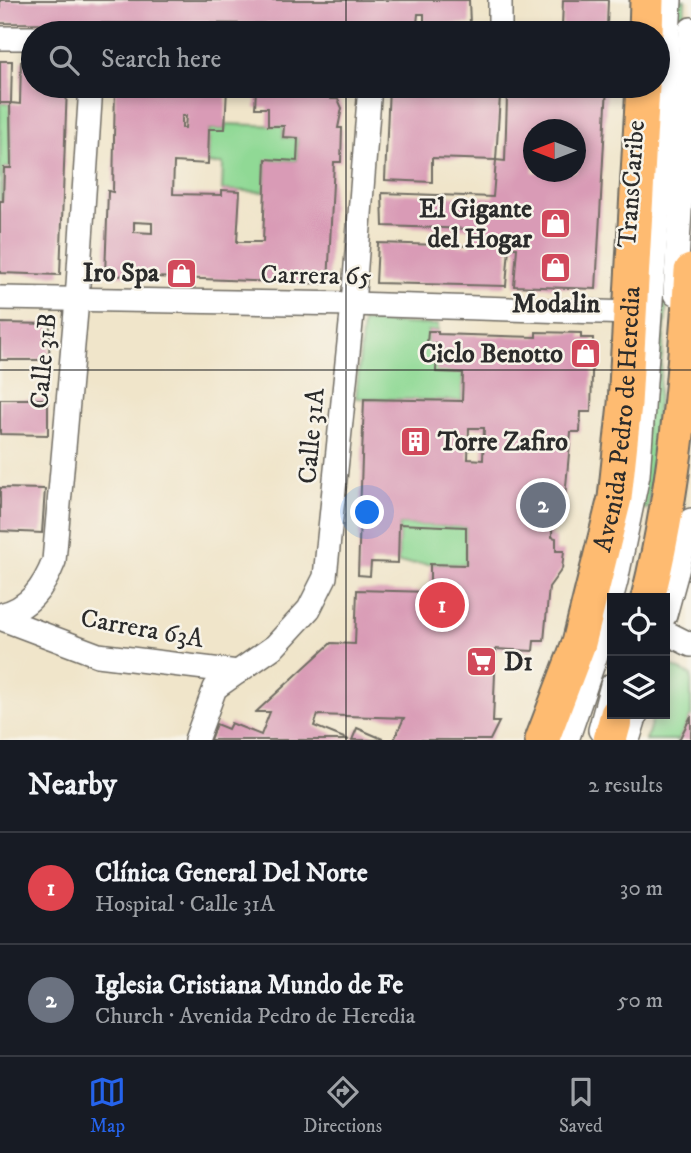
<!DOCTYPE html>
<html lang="en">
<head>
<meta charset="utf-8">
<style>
  :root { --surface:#171b24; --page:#242831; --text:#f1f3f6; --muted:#9ea1a6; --line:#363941; --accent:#2563eb }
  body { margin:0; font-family:"IM FELL DW Pica",serif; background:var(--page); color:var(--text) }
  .controls { position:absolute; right:21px; bottom:21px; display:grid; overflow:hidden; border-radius:0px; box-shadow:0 4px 10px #0003 }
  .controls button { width:63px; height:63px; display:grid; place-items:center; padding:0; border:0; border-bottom:2px solid var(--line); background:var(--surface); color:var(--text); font:35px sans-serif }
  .compass { position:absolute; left:523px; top:119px; width:63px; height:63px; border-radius:50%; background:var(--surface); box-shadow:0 4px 10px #0003; rotate:270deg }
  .you { position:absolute; left:368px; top:513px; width:24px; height:24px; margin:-18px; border:5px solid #fff; border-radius:50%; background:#1a73e8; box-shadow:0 0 0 10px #1a73e833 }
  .badge { display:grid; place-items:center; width:46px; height:46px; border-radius:50%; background:var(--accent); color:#fff; font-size:23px; font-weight:700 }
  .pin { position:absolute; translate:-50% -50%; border:4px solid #fff; box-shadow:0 2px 7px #0006 }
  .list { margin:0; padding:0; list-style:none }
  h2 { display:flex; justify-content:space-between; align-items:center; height:91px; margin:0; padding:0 28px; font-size:30px }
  h2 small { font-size:23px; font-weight:400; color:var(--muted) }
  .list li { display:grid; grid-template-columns:46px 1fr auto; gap:21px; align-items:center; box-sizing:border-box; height:112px; padding:0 28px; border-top:2px solid var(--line) }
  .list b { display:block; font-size:26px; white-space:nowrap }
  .list p { margin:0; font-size:23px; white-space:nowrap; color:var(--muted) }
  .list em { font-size:23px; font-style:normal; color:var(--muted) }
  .icon { flex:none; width:38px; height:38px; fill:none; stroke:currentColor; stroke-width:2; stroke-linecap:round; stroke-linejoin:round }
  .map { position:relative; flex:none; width:691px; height:740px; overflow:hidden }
  .search { position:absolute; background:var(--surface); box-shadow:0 4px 10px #0003; left:21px; right:21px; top:21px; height:77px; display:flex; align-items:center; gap:18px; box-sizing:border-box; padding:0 24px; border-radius:38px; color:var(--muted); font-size:26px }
  .sheet { height:315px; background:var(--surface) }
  nav { display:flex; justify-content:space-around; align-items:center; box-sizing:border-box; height:98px; border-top:2px solid var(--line); background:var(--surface); font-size:19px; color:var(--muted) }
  nav a { display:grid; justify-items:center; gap:4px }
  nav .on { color:var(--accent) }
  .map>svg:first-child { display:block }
</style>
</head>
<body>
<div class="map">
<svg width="691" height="740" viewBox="0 0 691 740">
  <rect width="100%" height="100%" fill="#f7f3e8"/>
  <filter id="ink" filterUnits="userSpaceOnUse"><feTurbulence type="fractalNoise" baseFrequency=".0143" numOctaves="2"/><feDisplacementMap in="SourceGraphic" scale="14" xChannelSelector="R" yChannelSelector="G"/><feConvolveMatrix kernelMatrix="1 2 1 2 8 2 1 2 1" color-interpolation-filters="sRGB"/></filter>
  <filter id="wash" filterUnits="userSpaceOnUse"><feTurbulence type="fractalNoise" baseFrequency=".00686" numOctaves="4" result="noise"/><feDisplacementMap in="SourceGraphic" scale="28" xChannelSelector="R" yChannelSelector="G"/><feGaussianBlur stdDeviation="1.57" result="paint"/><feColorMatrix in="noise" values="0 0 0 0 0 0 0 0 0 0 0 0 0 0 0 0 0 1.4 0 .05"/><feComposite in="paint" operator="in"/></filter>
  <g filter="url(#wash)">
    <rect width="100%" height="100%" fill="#f0e5ca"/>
    <g fill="#90d995" stroke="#5e8260" stroke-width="2">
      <path d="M 676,0 L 685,0 L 666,315 L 648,509 L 640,508 Z"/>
      <path d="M 0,103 L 10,103 L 11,168 L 4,168 L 3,201 L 0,201 Z"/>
      <path d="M 225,124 L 284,126 L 283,137 L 298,138 L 297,161 L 266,160 L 265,192 L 222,190 L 223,164 L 208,164 L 209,129 L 225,129 Z"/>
      <path d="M 363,322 L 438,325 L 438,331 L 428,331 L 428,344 L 437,344 L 463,373 L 462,401 L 356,398 Z"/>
      <path d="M 399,524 L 466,527 L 466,565 L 398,563 Z"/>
      <path d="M 669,665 L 691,675 L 691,716 L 679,740 L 646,740 L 654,714 L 665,714 L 665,678 Z"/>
    </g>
    <g id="blocks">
      <g fill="#d99bb6" fill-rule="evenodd">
        <path d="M 0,0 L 469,0 L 470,24 L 424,24 L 424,14 L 418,14 L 417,24 L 0,23 Z"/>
        <path d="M 563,0 L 608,0 L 607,27 L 562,27 Z"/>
        <path d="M 0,61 L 12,61 L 11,103 L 20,104 L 21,61 L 33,61 L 33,86 L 67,86 L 60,275 L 0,273 L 0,201 L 3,201 L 4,168 L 11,168 L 10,103 L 0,103 Z"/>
        <path d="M 115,86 L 343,86 L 343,91 L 331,91 L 331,99 L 338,99 L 342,108 L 338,128 L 342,128 L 341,162 L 334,162 L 328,284 L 105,275 L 108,191 L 113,192 ZM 227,88 L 256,89 L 255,108 L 268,108 L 268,126 L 284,126 L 283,137 L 298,138 L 297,161 L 266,159 L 263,242 L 237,242 L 240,191 L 222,190 L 222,195 L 173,194 L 174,162 L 208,164 L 209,129 L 225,129 ZM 182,116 L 186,116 L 185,128 L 182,128 ZM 134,222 L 152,223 L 152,233 L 134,232 Z"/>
        <path d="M 389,86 L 607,86 L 596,289 L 514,286 L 517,248 L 509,248 L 506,286 L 376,283 L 378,243 L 471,246 L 472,229 L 383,226 L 382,193 L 493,197 L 496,160 L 432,158 L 432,182 L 385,180 ZM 500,96 L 507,97 L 505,161 L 496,160 ZM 533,130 L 576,130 L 576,172 L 533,172 Z"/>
        <path d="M 0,323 L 50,324 L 49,360 L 0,360 Z"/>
        <path d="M 428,331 L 438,331 L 438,334 L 536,337 L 536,332 L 581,333 L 581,338 L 593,338 L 591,412 L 581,412 L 580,432 L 571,432 L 565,497 L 553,496 L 552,537 L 556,538 L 556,551 L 564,551 L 562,569 L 549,587 L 544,641 L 534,641 L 533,651 L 496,649 L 493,722 L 499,722 L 490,740 L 394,740 L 404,718 L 318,715 L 314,726 L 349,740 L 210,740 L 216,724 L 228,729 L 231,723 L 261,735 L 270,712 L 256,712 L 331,643 L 355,644 L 357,590 L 430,592 L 430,564 L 466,565 L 466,527 L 399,524 L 398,563 L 371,562 L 370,576 L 358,575 L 364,399 L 462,401 L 463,373 L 436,372 L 437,344 L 427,344 ZM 469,428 L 484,428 L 483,460 L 468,459 Z"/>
        <path d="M 0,399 L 48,399 L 48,435 L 0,434 Z"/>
        <path d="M 0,488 L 45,489 L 42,533 L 0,531 Z"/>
        <path d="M 691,716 L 691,740 L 679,740 Z"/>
        <path d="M 357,728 L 385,740 L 352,740 Z"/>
      </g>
    </g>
  </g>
  <g filter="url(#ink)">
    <use href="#blocks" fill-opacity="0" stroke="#706c63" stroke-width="2"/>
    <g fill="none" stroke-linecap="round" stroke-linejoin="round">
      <defs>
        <g id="minor">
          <path d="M 500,0 L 500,33"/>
          <path d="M 0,38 L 33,38"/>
          <path d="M 675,294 L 691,29"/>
          <path d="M 0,298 L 353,304 L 630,313"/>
          <path d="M 0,615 C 29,609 44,587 54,561 L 77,300 L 91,86"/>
          <path d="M 665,615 L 691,520"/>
          <path d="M 0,618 L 98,655 L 238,672"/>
          <path d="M 665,632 L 691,645"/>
          <path d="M 600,730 L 612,685"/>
          <path d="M 196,740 L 215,688 L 275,646 L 309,609 L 325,577 L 353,304 L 370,86"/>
          <path d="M 567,740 L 597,652 L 616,581 L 638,475 L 660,181 L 670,0"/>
          <path d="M 628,740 L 636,714"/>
        </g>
        <g id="highway">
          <path d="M 646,33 L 647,0"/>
          <path d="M 648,598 C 675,490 684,382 691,271"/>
          <path id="s1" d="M 542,740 L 579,643 L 615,498 L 625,404 L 643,86"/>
          <path d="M 610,740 L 617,714"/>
        </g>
      </defs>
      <use href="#minor" stroke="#706c63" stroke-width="26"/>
      <use href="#highway" stroke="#706c63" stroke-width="37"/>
      <use href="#minor" stroke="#fff" stroke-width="23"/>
      <use href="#highway" stroke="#febb71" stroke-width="33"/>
    </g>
  </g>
  <path fill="none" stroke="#2b2b2b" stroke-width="2" stroke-opacity="0.55" d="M 346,0 L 346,33M 346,86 L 346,740M 0,370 L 691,370"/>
  <defs>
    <symbol id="shop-square" viewBox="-11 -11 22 22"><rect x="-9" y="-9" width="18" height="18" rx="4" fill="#d1495b" stroke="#f7f3e8"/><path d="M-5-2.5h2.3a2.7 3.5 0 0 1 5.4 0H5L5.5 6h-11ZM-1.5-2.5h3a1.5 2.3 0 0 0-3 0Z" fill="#fff"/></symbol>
    <symbol id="building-square" viewBox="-11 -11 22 22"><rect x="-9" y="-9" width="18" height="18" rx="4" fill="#d1495b" stroke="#f7f3e8"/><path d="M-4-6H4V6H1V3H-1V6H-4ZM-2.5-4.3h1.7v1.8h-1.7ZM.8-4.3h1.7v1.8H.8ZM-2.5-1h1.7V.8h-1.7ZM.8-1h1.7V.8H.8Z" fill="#fff"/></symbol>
    <symbol id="supermarket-square" viewBox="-11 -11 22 22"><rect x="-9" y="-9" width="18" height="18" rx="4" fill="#d1495b" stroke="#f7f3e8"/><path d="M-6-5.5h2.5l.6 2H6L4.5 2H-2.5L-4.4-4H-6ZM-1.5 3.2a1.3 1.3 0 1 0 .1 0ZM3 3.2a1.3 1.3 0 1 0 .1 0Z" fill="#fff"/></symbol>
  </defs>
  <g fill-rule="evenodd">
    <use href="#shop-square" x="538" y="206" width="35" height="35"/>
    <use href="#shop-square" x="538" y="250" width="35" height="35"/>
    <use href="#shop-square" x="164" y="256" width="35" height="35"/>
    <use href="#shop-square" x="568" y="336" width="35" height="35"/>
    <use href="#building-square" x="398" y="424" width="35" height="35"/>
    <use href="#supermarket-square" x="464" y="644" width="35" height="35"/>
  </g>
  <g text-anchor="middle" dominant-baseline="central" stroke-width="5" stroke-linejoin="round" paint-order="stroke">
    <g font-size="26" fill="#2b2b2b" stroke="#f7f3e8">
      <text transform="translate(632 184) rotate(-86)">TransCaribe</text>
      <text transform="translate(316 276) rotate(1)">Carrera 65</text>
      <text transform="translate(44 361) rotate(-85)">Calle 31B</text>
      <text stroke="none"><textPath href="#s1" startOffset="332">Avenida Pedro de Heredia</textPath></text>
      <text transform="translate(312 436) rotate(-85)">Calle 31A</text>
      <text transform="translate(142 629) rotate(10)">Carrera 63A</text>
    </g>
    <g font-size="26" font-weight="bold" fill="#2b2b2b" stroke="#f7f3e8" text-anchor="end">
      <text x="532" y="209">El Gigante<tspan x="532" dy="30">del Hogar</tspan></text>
      <text x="159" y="273">Iro Spa</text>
      <text x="556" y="304" text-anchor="middle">Modalin</text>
      <text x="563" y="354">Ciclo Benotto</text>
      <text x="438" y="442" text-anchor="start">Torre Zafiro</text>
      <text x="504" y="662" text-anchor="start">D1</text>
    </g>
  </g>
</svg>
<div class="controls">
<button><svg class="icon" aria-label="locate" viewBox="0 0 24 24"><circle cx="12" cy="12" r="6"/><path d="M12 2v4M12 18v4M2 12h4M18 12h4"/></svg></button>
<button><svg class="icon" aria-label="layers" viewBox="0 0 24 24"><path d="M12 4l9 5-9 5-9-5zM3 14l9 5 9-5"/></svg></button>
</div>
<svg class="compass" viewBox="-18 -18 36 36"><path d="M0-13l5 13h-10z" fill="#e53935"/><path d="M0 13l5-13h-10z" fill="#9ea1a6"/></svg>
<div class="you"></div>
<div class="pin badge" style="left:442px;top:605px;background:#e0444e">1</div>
<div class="pin badge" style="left:543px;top:505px;background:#6b7280">2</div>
<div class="search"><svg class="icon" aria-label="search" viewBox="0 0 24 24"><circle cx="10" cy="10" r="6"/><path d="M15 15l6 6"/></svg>Search here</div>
</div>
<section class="sheet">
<h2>Nearby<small>2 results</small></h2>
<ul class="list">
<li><span class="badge" style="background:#e0444e">1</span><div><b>Clínica General Del Norte</b><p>Hospital · Calle 31A</p></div><em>30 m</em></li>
<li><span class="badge" style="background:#6b7280">2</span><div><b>Iglesia Cristiana Mundo de Fe</b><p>Church · Avenida Pedro de Heredia</p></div><em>50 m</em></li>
</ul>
</section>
<nav>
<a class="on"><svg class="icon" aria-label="map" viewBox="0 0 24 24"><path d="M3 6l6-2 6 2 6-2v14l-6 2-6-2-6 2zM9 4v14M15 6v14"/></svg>Map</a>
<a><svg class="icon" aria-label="directions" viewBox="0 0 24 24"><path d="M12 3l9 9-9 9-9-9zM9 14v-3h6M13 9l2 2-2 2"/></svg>Directions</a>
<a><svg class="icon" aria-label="saved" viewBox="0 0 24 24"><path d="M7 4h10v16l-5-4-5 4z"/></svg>Saved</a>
</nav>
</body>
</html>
